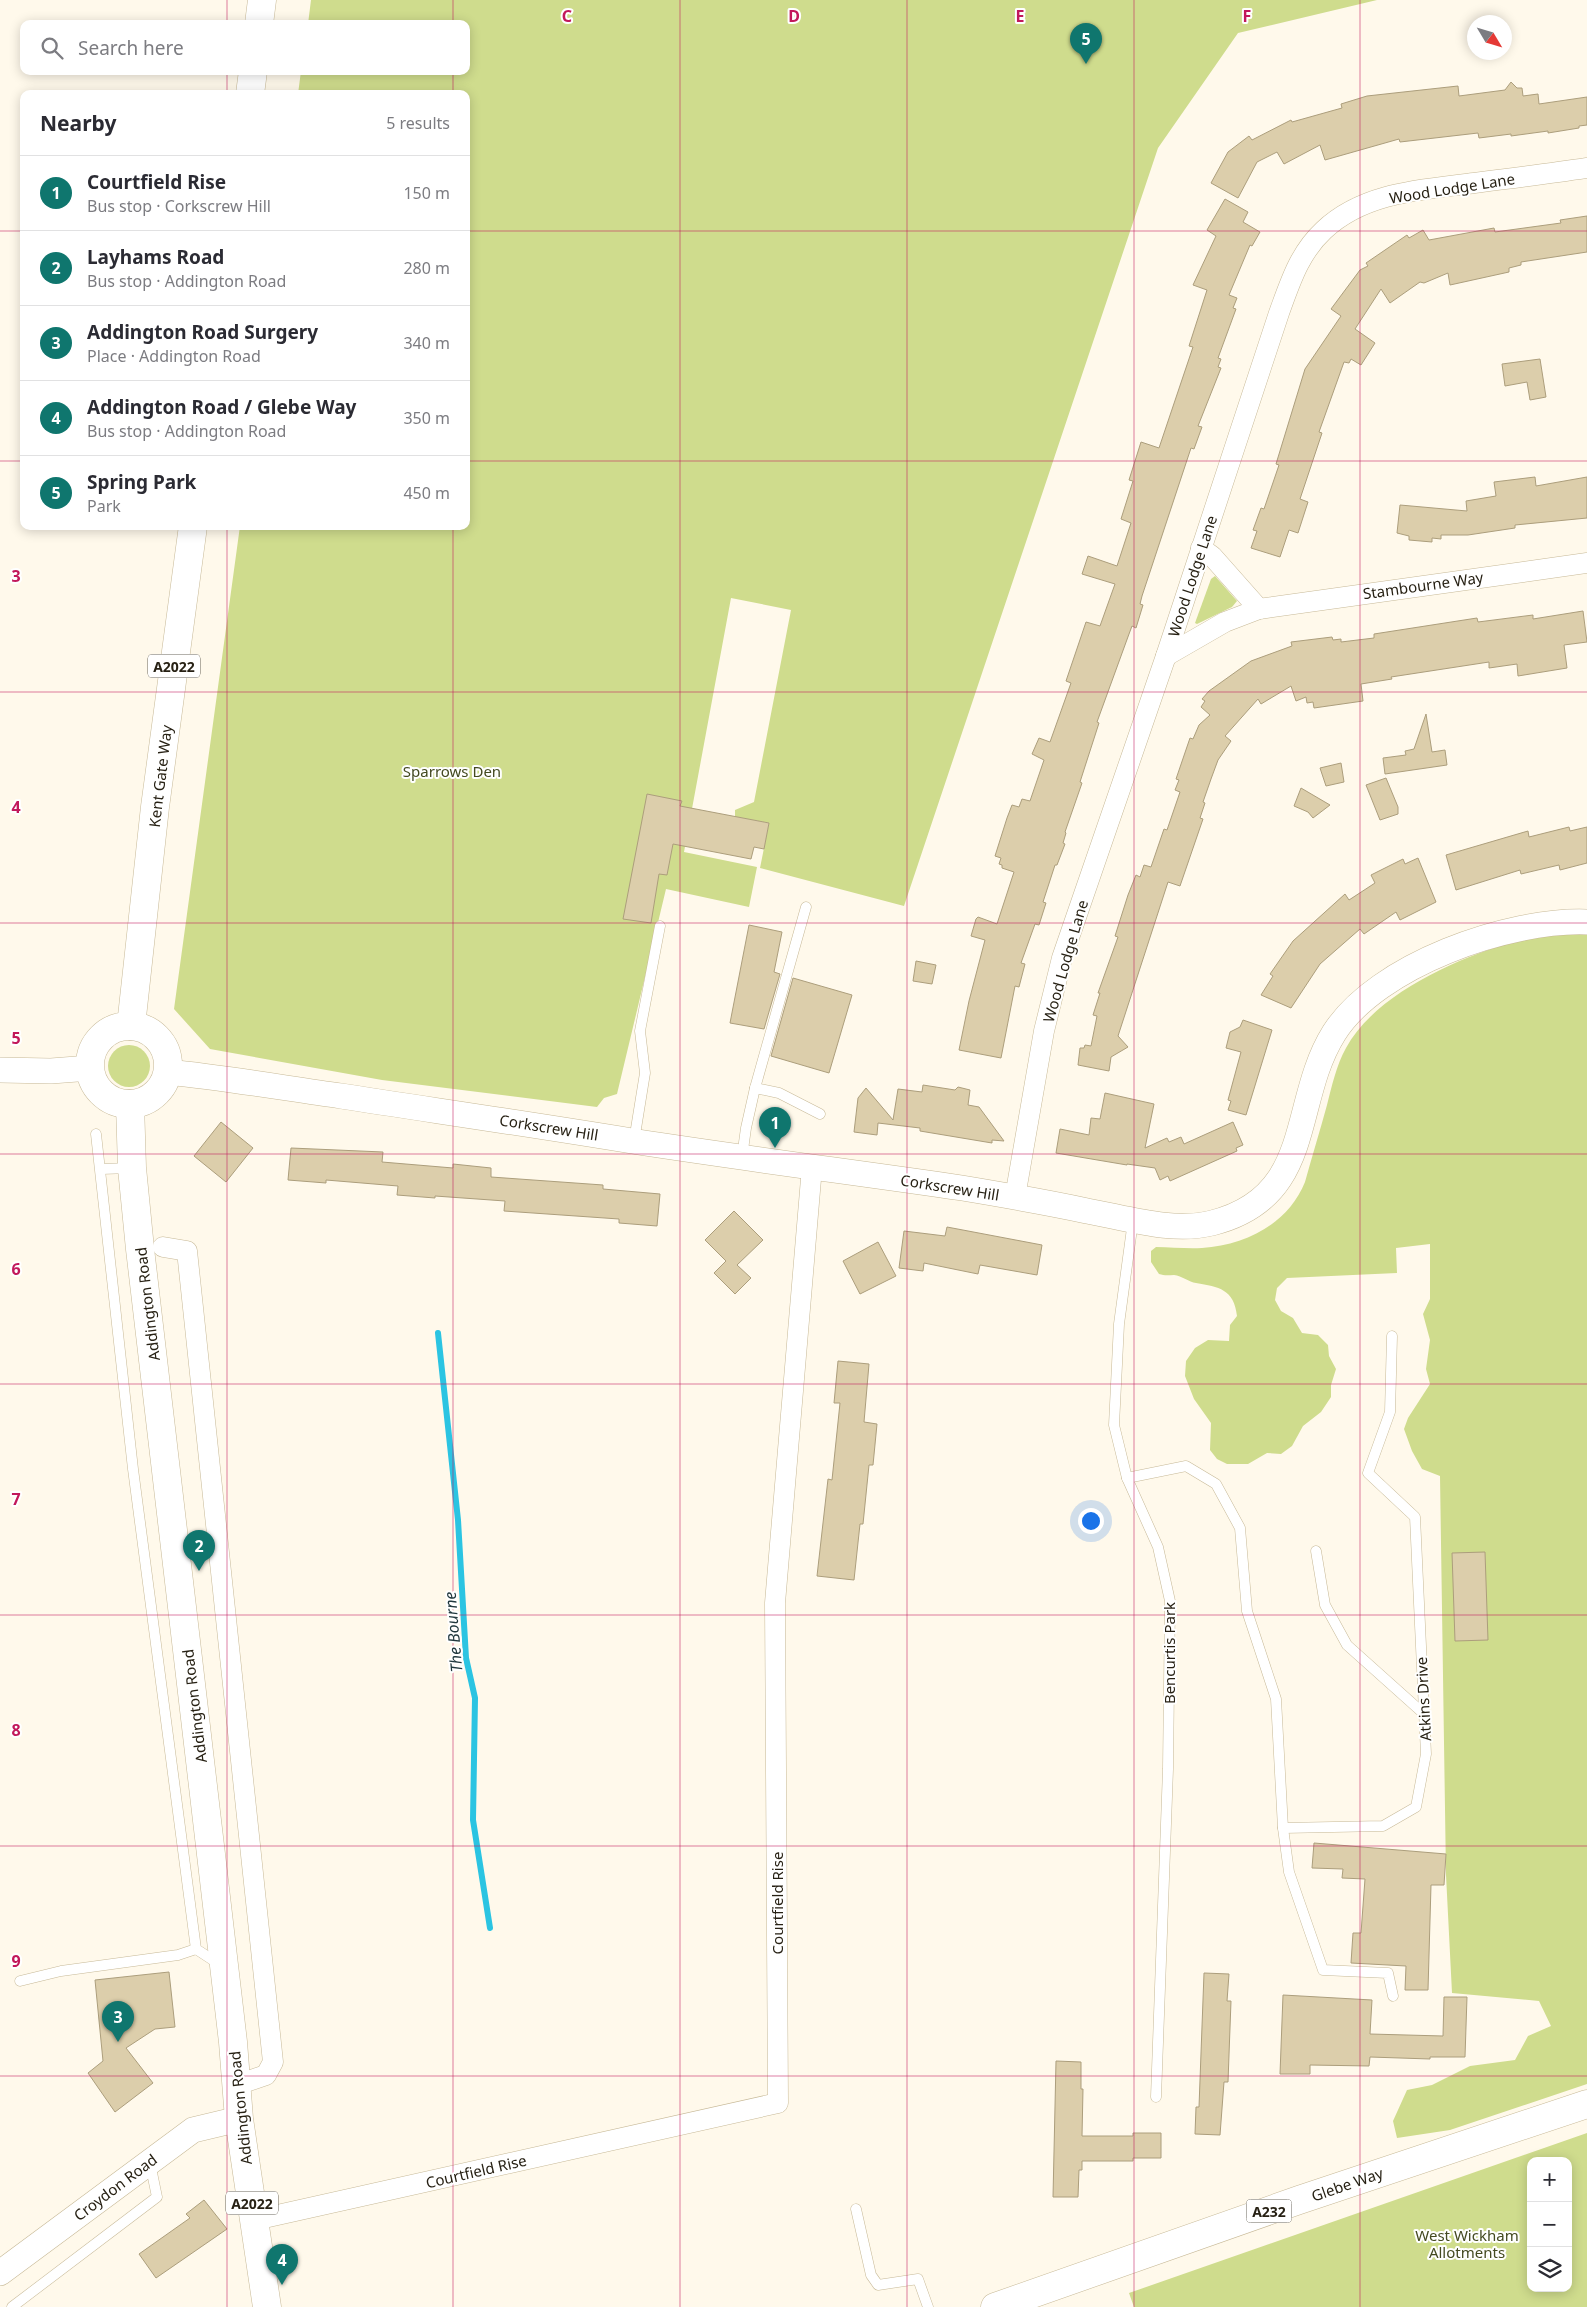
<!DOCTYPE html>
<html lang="en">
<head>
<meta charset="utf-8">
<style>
  :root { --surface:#fff; --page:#f7f7f7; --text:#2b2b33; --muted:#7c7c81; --line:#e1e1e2; --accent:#0f766e }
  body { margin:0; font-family:"Noto Sans",sans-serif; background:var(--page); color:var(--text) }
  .controls { position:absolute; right:15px; bottom:15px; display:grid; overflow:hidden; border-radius:10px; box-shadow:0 2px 12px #0003 }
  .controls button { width:45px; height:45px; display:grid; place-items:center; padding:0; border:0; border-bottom:1px solid var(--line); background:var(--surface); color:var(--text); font:25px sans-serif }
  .compass { position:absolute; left:1467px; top:15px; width:45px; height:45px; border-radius:50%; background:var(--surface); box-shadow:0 2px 12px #0003; rotate:128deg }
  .you { position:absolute; left:1090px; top:1520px; width:18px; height:18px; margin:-12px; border:4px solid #fff; border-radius:50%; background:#1a73e8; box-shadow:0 0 0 8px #1a73e833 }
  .badge { display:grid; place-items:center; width:32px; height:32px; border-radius:50%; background:var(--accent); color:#fff; font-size:16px; font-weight:700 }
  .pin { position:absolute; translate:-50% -41px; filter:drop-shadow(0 1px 2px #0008) }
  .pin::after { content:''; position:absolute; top:26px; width:18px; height:15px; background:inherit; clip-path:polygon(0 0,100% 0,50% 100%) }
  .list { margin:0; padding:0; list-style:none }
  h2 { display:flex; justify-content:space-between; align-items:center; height:65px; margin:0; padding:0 20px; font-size:21px }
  h2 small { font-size:16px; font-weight:400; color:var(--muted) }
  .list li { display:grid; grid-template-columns:32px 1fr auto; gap:15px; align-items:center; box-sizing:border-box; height:75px; padding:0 20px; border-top:1px solid var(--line) }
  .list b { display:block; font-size:19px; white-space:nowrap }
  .list p { margin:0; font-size:16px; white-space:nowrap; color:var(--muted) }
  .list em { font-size:16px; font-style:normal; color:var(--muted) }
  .icon { flex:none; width:28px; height:28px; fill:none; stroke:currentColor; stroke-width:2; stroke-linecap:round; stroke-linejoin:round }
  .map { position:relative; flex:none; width:1587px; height:2307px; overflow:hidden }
  .search { position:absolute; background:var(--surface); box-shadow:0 2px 12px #0003; left:20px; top:20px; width:450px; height:55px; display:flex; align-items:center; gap:12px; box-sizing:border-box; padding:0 18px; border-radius:10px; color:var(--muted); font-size:19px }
  .panel { position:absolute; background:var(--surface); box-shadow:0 2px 12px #0003; left:20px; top:90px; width:450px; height:440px; border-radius:10px }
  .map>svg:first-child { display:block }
</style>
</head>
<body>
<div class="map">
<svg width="1587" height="2307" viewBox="0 0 1587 2307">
  <rect width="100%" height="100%" fill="#fff9eb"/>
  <g fill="#cfdc8d" fill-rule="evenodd">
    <path d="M 311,0 L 1377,0 L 1238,33 L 1158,148 L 904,906 L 760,868 L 769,823 L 735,817 L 735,810 L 754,802 L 791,610 L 731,598 L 684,852 L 757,867 L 749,907 L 666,889 L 617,1094 L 604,1098 L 597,1107 L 382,1080 L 210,1049 L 174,1009 L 240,526 L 466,526 L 466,94 L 298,94 L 301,71 L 466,71 L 466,24 L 308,24 Z"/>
    <path d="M 1215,576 L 1237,601 L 1232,607 L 1197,624 L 1195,623 L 1211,579 Z"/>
    <path d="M 1587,932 L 1587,2084 L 1450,2130 L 1397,2138 L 1393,2121 L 1407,2090 L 1432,2085 L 1470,2066 L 1515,2060 L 1528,2036 L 1551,2026 L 1539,2001 L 1452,1993 L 1446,1875 L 1440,1476 L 1422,1469 L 1412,1451 L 1404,1429 L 1408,1418 L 1430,1384 L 1426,1369 L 1430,1340 L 1423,1314 L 1430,1299 L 1430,1244 L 1396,1248 L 1397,1273 L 1287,1278 L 1277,1288 L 1275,1300 L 1281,1311 L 1293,1318 L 1302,1333 L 1318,1335 L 1328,1345 L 1329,1356 L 1336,1369 L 1331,1385 L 1331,1397 L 1321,1412 L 1303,1426 L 1292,1446 L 1281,1454 L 1267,1453 L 1248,1464 L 1227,1464 L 1217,1459 L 1210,1450 L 1211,1423 L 1194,1399 L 1185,1376 L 1186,1361 L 1195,1348 L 1208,1340 L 1229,1341 L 1230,1325 L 1237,1316 C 1234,1289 1219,1287 1196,1283 C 1189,1282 1182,1276 1174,1275 C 1169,1275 1165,1276 1159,1274 L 1151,1262 L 1151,1251 L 1156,1247 C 1171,1247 1187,1249 1202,1248 C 1246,1245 1288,1224 1305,1182 C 1312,1156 1320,1131 1327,1105 C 1332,1086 1336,1066 1346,1048 C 1375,994 1459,957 1516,941 C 1539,935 1563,934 1587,932 Z"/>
    <circle cx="129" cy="1066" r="21"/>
    <path d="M 1587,2133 L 1587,2307 L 1134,2307 L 1129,2293 ZM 1531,2161 L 1568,2161 L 1568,2288 L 1531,2288 Z"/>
  </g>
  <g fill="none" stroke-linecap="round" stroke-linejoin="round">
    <path stroke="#2bc4e2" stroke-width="6" d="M 438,1333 L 458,1520 L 466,1658 L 475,1698 L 473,1820 L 490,1928"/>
  </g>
  <g fill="#dcceab" stroke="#ac9e7c">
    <path d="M 1511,82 L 1517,88 L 1522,88 L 1523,96 L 1538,94 L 1539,104 L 1587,97 L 1587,125 L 1579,126 L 1579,128 L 1548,133 L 1548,131 L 1511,136 L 1511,134 L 1479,138 L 1478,133 L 1400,142 L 1399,139 L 1325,160 L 1320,145 L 1284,164 L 1277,152 L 1257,162 L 1238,198 L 1211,183 L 1228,152 L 1249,136 L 1252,140 L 1291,120 L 1292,122 L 1342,108 L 1341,104 L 1367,96 L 1458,86 L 1459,96 L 1505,90 Z"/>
    <path d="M 1225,199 L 1248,212 L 1243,222 L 1260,232 L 1252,246 L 1250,245 L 1229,295 L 1237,298 L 1233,308 L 1236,309 L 1218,358 L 1221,359 L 1218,367 L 1221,368 L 1198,426 L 1202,427 L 1194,449 L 1191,448 L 1142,596 L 1140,604 L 1143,605 L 1136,628 L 1132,626 L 1129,634 L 1097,722 L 1099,723 L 1080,782 L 1082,783 L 1065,832 L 1066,833 L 1063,843 L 1065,844 L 1057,865 L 1055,865 L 1043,902 L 1046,903 L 1039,925 L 1035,924 L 1021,963 L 1025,964 L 1019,987 L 1015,986 L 1001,1058 L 959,1050 L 969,1001 L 985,940 L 971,936 L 976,919 L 978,917 L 997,924 L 1014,872 L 1002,868 L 1002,865 L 999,864 L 1001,858 L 995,856 L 1007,818 L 1012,805 L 1019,807 L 1022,799 L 1030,801 L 1044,760 L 1032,754 L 1039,738 L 1050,742 L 1071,683 L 1066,681 L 1086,622 L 1100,626 L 1115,584 L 1082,574 L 1088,556 L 1117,566 L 1131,523 L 1121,519 L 1133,481 L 1129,480 L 1141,442 L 1159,448 L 1193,347 L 1189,346 L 1207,290 L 1193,285 L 1216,236 L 1207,230 Z"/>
    <path d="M 1587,216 L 1587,252 L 1521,262 L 1521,265 L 1509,268 L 1509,272 L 1450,285 L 1448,273 L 1424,283 L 1420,282 L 1390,303 L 1381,289 L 1355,329 L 1375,343 L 1361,365 L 1351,359 L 1349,363 L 1344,362 L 1319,432 L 1322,433 L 1300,499 L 1308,502 L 1298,533 L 1289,530 L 1280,557 L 1251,548 L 1257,531 L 1253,530 L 1261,508 L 1264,509 L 1279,465 L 1276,464 L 1305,369 L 1341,316 L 1331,309 L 1360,270 L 1368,266 L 1366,263 L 1407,235 L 1409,238 L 1423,230 L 1429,240 L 1494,228 L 1495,232 L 1561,223 L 1560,220 Z"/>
    <path d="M 1540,359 L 1546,397 L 1530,400 L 1527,382 L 1505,386 L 1502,364 Z"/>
    <path d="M 1535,477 L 1536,486 L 1587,477 L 1587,518 L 1515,525 L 1515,528 L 1468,535 L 1441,535 L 1441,539 L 1432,538 L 1432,542 L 1409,540 L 1409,536 L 1397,533 L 1400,505 L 1467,511 L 1466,501 L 1496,496 L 1494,482 Z"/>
    <path d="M 1583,611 L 1587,642 L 1564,645 L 1567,668 L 1518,676 L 1517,664 L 1489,668 L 1489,662 L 1391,677 L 1392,679 L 1361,684 L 1363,701 L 1314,708 L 1313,702 L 1307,703 L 1306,697 L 1296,701 L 1291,686 L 1261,704 L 1258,699 L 1225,736 L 1231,741 L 1218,760 L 1211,779 L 1203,802 L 1205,803 L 1200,818 L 1203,819 L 1180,886 L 1168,882 L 1118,1036 L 1128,1047 L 1111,1057 L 1109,1071 L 1078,1065 L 1080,1048 L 1084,1048 L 1085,1045 L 1091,1046 L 1097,1016 L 1093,1015 L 1100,993 L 1098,993 L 1118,937 L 1115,936 L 1128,895 L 1136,875 L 1140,877 L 1144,865 L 1151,867 L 1164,829 L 1167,830 L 1180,792 L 1175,790 L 1179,780 L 1176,779 L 1190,738 L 1193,739 L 1199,725 L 1210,715 L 1201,707 L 1205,701 L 1202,699 L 1209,691 L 1251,661 L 1292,646 L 1291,642 L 1332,637 L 1333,640 L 1341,639 L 1341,642 L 1374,638 L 1374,634 L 1477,618 L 1478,622 L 1533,615 L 1533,619 Z"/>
    <path d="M 1426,714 L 1432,752 L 1445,750 L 1447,765 L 1385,774 L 1383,758 L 1406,755 L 1405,751 L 1414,749 Z"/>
    <path d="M 1341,763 L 1344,782 L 1326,786 L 1320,768 Z"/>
    <path d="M 1386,778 L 1398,807 L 1398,814 L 1380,820 L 1366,785 Z"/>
    <path d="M 1301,788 L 1330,805 L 1313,818 L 1308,812 L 1294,806 Z"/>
    <path d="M 647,794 L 682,801 L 680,806 L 769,823 L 764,849 L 754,847 L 751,859 L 673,844 L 667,875 L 659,874 L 651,923 L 623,919 Z"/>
    <path d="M 1569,827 L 1570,831 L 1587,827 L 1587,863 L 1560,870 L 1559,865 L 1521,874 L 1520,870 L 1456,890 L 1446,855 L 1528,831 L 1529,837 Z"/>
    <path d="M 1418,858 L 1436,902 L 1400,920 L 1396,912 L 1364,934 L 1360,929 L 1320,964 L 1291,1008 L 1261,995 L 1273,976 L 1270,974 L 1293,941 L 1345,894 L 1349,900 L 1375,883 L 1371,875 L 1403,859 L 1405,864 Z"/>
    <path d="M 749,925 L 782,932 L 774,972 L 780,974 L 764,1029 L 730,1023 Z"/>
    <path d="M 916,961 L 936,965 L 932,984 L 913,981 Z"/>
    <path d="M 793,978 L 852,995 L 829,1073 L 771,1056 Z"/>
    <path d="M 1243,1020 L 1272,1030 L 1246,1115 L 1228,1110 L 1231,1101 L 1228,1100 L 1241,1052 L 1226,1048 L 1230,1032 L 1240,1027 Z"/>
    <path d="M 923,1085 L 955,1090 L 958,1087 L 970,1090 L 968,1105 L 979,1107 L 1004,1141 L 992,1140 L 992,1143 L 920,1131 L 920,1128 L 878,1123 L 877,1135 L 854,1132 L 858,1098 L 866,1088 L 893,1120 L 898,1089 L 922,1092 Z"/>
    <path d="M 1105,1093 L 1154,1104 L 1145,1148 L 1167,1138 L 1169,1142 L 1181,1137 L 1184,1144 L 1233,1122 L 1243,1145 L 1236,1148 L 1237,1151 L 1170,1181 L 1168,1176 L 1160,1180 L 1155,1168 L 1127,1164 L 1127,1165 L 1056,1153 L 1060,1129 L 1089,1135 L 1091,1118 L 1100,1119 Z"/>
    <path d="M 221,1122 L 253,1148 L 226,1182 L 194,1156 Z"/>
    <path d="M 291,1148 L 383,1152 L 382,1162 L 453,1168 L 453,1164 L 491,1168 L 491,1177 L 603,1185 L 603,1189 L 660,1194 L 657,1226 L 619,1223 L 619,1219 L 504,1211 L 505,1201 L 435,1196 L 435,1198 L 397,1195 L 398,1186 L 326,1180 L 326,1183 L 288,1180 Z"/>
    <path d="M 734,1211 L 763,1240 L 737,1265 L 751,1278 L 735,1294 L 714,1273 L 726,1261 L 705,1240 Z"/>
    <path d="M 947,1227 L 1042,1245 L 1037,1275 L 980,1265 L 978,1274 L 924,1263 L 923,1271 L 899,1268 L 904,1231 L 945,1236 Z"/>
    <path d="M 878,1242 L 896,1276 L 860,1294 L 843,1261 Z"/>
    <path d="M 838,1361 L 869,1364 L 864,1422 L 877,1424 L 873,1465 L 869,1465 L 863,1524 L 860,1524 L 854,1580 L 817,1576 L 828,1479 L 832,1480 L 840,1403 L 834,1403 Z"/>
    <path d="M 1485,1552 L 1488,1640 L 1455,1641 L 1452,1553 Z"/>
    <path d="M 1314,1843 L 1446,1854 L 1444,1885 L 1431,1885 L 1428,1990 L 1405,1990 L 1406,1966 L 1351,1963 L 1353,1933 L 1361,1933 L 1365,1879 L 1342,1878 L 1343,1869 L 1312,1868 Z"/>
    <path d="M 169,1972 L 175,2027 L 155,2029 L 126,2048 L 153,2083 L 115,2112 L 88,2073 L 103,2061 L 95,1980 Z"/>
    <path d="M 1204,1973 L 1229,1974 L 1227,2001 L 1231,2001 L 1228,2082 L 1224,2082 L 1220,2135 L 1195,2134 L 1196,2107 L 1199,2107 Z"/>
    <path d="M 1283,1995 L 1372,2000 L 1370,2034 L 1443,2036 L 1444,1997 L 1467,1997 L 1465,2057 L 1430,2057 L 1430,2059 L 1370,2057 L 1369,2066 L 1310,2065 L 1310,2074 L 1280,2074 Z"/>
    <path d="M 1056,2061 L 1081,2062 L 1081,2089 L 1083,2089 L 1082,2136 L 1133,2136 L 1133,2133 L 1161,2133 L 1161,2158 L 1133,2158 L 1133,2161 L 1082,2161 L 1082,2170 L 1079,2170 L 1078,2197 L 1053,2197 Z"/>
    <path d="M 204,2200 L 227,2229 L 156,2278 L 139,2254 L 190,2218 L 186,2214 Z"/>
  </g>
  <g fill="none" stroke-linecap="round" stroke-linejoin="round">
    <defs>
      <g id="service">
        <path d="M 755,1088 L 779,1093 L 820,1114"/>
        <path d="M 96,1134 L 133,1469 L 196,1949 L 219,1964"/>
        <path d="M 634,1141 L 645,1073 L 640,1031 L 660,926"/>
        <path d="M 742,1157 L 746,1128 L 755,1088 L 806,907"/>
        <path d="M 101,1169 L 131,1168"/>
        <path d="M 1133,1221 L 1119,1324 L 1114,1425 L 1127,1478 L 1158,1547 L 1170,1601 L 1168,1769 L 1156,2097"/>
        <path d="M 1127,1478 L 1186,1466 L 1216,1484 L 1240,1528 L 1247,1611 L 1276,1699 L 1283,1828 L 1289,1872 L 1323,1970 L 1388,1973 L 1393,1996"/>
        <path d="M 1316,1551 L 1325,1605 L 1347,1645 L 1423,1713"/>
        <path d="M 1283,1828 L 1383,1826 L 1416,1807 L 1426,1754 L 1415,1517 L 1368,1473 L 1390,1412 L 1392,1336"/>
        <path d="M 20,1981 L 61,1971 L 178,1955 L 196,1949"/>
        <path d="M 856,2209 L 871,2275 L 878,2285 L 918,2279 L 928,2307"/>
        <path d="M 12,2307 L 157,2197 L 150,2163"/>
      </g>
      <g id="minor">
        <path d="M 1201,548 L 1212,556 L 1259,609"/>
        <path d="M 1166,656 L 1225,622 L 1259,609 L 1587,563"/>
        <path d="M 1015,1197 L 1044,1031 L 1062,958 L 1166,656 L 1279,313 C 1290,283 1299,253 1324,230 C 1362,194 1416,190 1466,184 C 1506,179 1547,174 1587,168"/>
        <path d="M 163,1247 L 187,1251 L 273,2062 L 266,2075 L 237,2085"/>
        <path d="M 255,2220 L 778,2103 L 775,1603 L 812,1167"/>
      </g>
      <g id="tertiary">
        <path d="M 0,1070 L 51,1071 L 90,1068"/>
        <path d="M 168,1072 C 226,1078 284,1088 341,1096 C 438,1111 535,1125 632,1141 C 741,1158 852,1172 962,1188 C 1004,1195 1045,1202 1087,1211 C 1127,1218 1172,1233 1212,1223 C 1316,1197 1290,1103 1334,1033 C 1377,965 1509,919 1587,922"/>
        <path d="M 0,2273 L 193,2130 L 239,2119"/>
      </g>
      <g id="primary">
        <path d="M 259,24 L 262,0"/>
        <path d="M 250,94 L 253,71"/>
        <circle cx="129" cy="1065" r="39"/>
        <path d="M 131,1026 L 155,807 L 193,526"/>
        <path d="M 130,1104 L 132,1168 L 140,1249 L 233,2042 L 239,2119 L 267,2307"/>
      </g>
      <path id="trunk" d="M 995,2307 L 1299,2200 L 1587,2104"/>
    </defs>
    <use href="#service" stroke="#c7b997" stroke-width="11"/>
    <use href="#minor" stroke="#c7b997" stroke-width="21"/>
    <use href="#tertiary" stroke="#c7b997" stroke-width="26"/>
    <use href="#primary" stroke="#c7b997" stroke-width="29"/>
    <use href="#trunk" stroke="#c7b997" stroke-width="29"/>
    <use href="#service" stroke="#fff" stroke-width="10"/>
    <use href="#minor" stroke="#fff" stroke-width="20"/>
    <use href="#tertiary" stroke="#fff" stroke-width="25"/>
    <use href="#primary" stroke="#fff" stroke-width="28"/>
    <use href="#trunk" stroke="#fff" stroke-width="28"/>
  </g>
  <path fill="none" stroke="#c2185b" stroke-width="1" stroke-opacity="0.55" d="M 227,0 L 227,24M 453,0 L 453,24M 680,0 L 680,2307M 907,0 L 907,2307M 1134,0 L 1134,2307M 1360,0 L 1360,2307M 227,71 L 227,94M 453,71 L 453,94M 0,231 L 24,231M 466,231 L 1587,231M 0,461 L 24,461M 466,461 L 1587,461M 227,526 L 227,2307M 453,526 L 453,2307M 0,692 L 1587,692M 0,923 L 1587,923M 0,1154 L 1587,1154M 0,1384 L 1587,1384M 0,1615 L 1587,1615M 0,1846 L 1587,1846M 0,2076 L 1587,2076"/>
  <g text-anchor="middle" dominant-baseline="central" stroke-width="4" stroke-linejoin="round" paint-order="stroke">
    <g fill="#fff" stroke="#68645a" stroke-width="1">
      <rect x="148" y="654.5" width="52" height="23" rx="4"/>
      <rect x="226" y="2191.5" width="52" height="23" rx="4"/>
      <rect x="1246.5" y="2199.5" width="45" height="23" rx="4"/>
    </g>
    <g font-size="14" font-weight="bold" fill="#272114">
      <text x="174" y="666">A2022</text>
      <text x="252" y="2203">A2022</text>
      <text x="1269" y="2211">A232</text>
    </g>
    <g font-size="15" fill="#272114" stroke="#fff">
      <text transform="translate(1452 188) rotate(-9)">Wood Lodge Lane</text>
      <text transform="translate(1192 576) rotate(-72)">Wood Lodge Lane</text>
      <text transform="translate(1423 585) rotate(-8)">Stambourne Way</text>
      <text transform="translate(160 776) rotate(-83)">Kent Gate Way</text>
      <text transform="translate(1065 961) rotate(-74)">Wood Lodge Lane</text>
      <text transform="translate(549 1127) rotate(9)">Corkscrew Hill</text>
      <text transform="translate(950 1187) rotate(9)">Corkscrew Hill</text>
      <text transform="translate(147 1304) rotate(-97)">Addington Road</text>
      <text transform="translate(1169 1653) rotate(-90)">Bencurtis Park</text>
      <text transform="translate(1423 1699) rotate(-93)">Atkins Drive</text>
      <text transform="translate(194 1706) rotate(-97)">Addington Road</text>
      <text transform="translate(777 1903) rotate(-90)">Courtfield Rise</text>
      <text transform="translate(240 2108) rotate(-96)">Addington Road</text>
      <text transform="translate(476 2171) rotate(-13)">Courtfield Rise</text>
      <text transform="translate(1347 2184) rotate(-19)">Glebe Way</text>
      <text transform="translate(115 2187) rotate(-37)">Croydon Road</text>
    </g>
    <g font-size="15" fill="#444a21" stroke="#fff">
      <text x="452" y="771">Sparrows Den</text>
      <text x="1467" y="2235">West Wickham<tspan x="1467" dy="17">Allotments</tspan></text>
    </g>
    <g font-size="16" font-style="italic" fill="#21383e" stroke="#fff">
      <text transform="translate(453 1632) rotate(-95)">The Bourne</text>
    </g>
  </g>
  <g font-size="16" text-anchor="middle" font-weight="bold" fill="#c2185b" stroke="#fff" stroke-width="4" stroke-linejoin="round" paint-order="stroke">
    <text x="567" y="22">C</text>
    <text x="794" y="22">D</text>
    <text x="1020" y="22">E</text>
    <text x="1247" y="22">F</text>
    <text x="16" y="582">3</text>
    <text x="16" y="813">4</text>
    <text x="16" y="1044">5</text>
    <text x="16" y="1275">6</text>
    <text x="16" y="1505">7</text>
    <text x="16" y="1736">8</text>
    <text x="16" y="1967">9</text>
  </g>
</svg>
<div class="controls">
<button>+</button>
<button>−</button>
<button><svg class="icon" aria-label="layers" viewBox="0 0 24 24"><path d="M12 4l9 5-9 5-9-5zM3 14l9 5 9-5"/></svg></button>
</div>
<svg class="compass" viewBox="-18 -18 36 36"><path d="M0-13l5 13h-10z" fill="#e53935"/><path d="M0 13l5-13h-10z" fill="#7c7c81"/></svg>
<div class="you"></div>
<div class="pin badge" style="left:775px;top:1148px">1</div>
<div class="pin badge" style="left:199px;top:1571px">2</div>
<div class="pin badge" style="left:118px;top:2042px">3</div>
<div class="pin badge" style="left:282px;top:2285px">4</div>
<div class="pin badge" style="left:1086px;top:64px">5</div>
<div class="search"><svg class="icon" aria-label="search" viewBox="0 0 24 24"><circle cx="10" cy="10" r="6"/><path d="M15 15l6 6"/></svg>Search here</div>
<section class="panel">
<h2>Nearby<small>5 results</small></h2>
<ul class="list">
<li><span class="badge">1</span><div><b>Courtfield Rise</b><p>Bus stop · Corkscrew Hill</p></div><em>150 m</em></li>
<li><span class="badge">2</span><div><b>Layhams Road</b><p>Bus stop · Addington Road</p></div><em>280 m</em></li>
<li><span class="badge">3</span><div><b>Addington Road Surgery</b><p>Place · Addington Road</p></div><em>340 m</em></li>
<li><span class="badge">4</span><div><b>Addington Road / Glebe Way</b><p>Bus stop · Addington Road</p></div><em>350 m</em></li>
<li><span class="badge">5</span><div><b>Spring Park</b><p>Park</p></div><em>450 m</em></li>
</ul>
</section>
</div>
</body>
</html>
